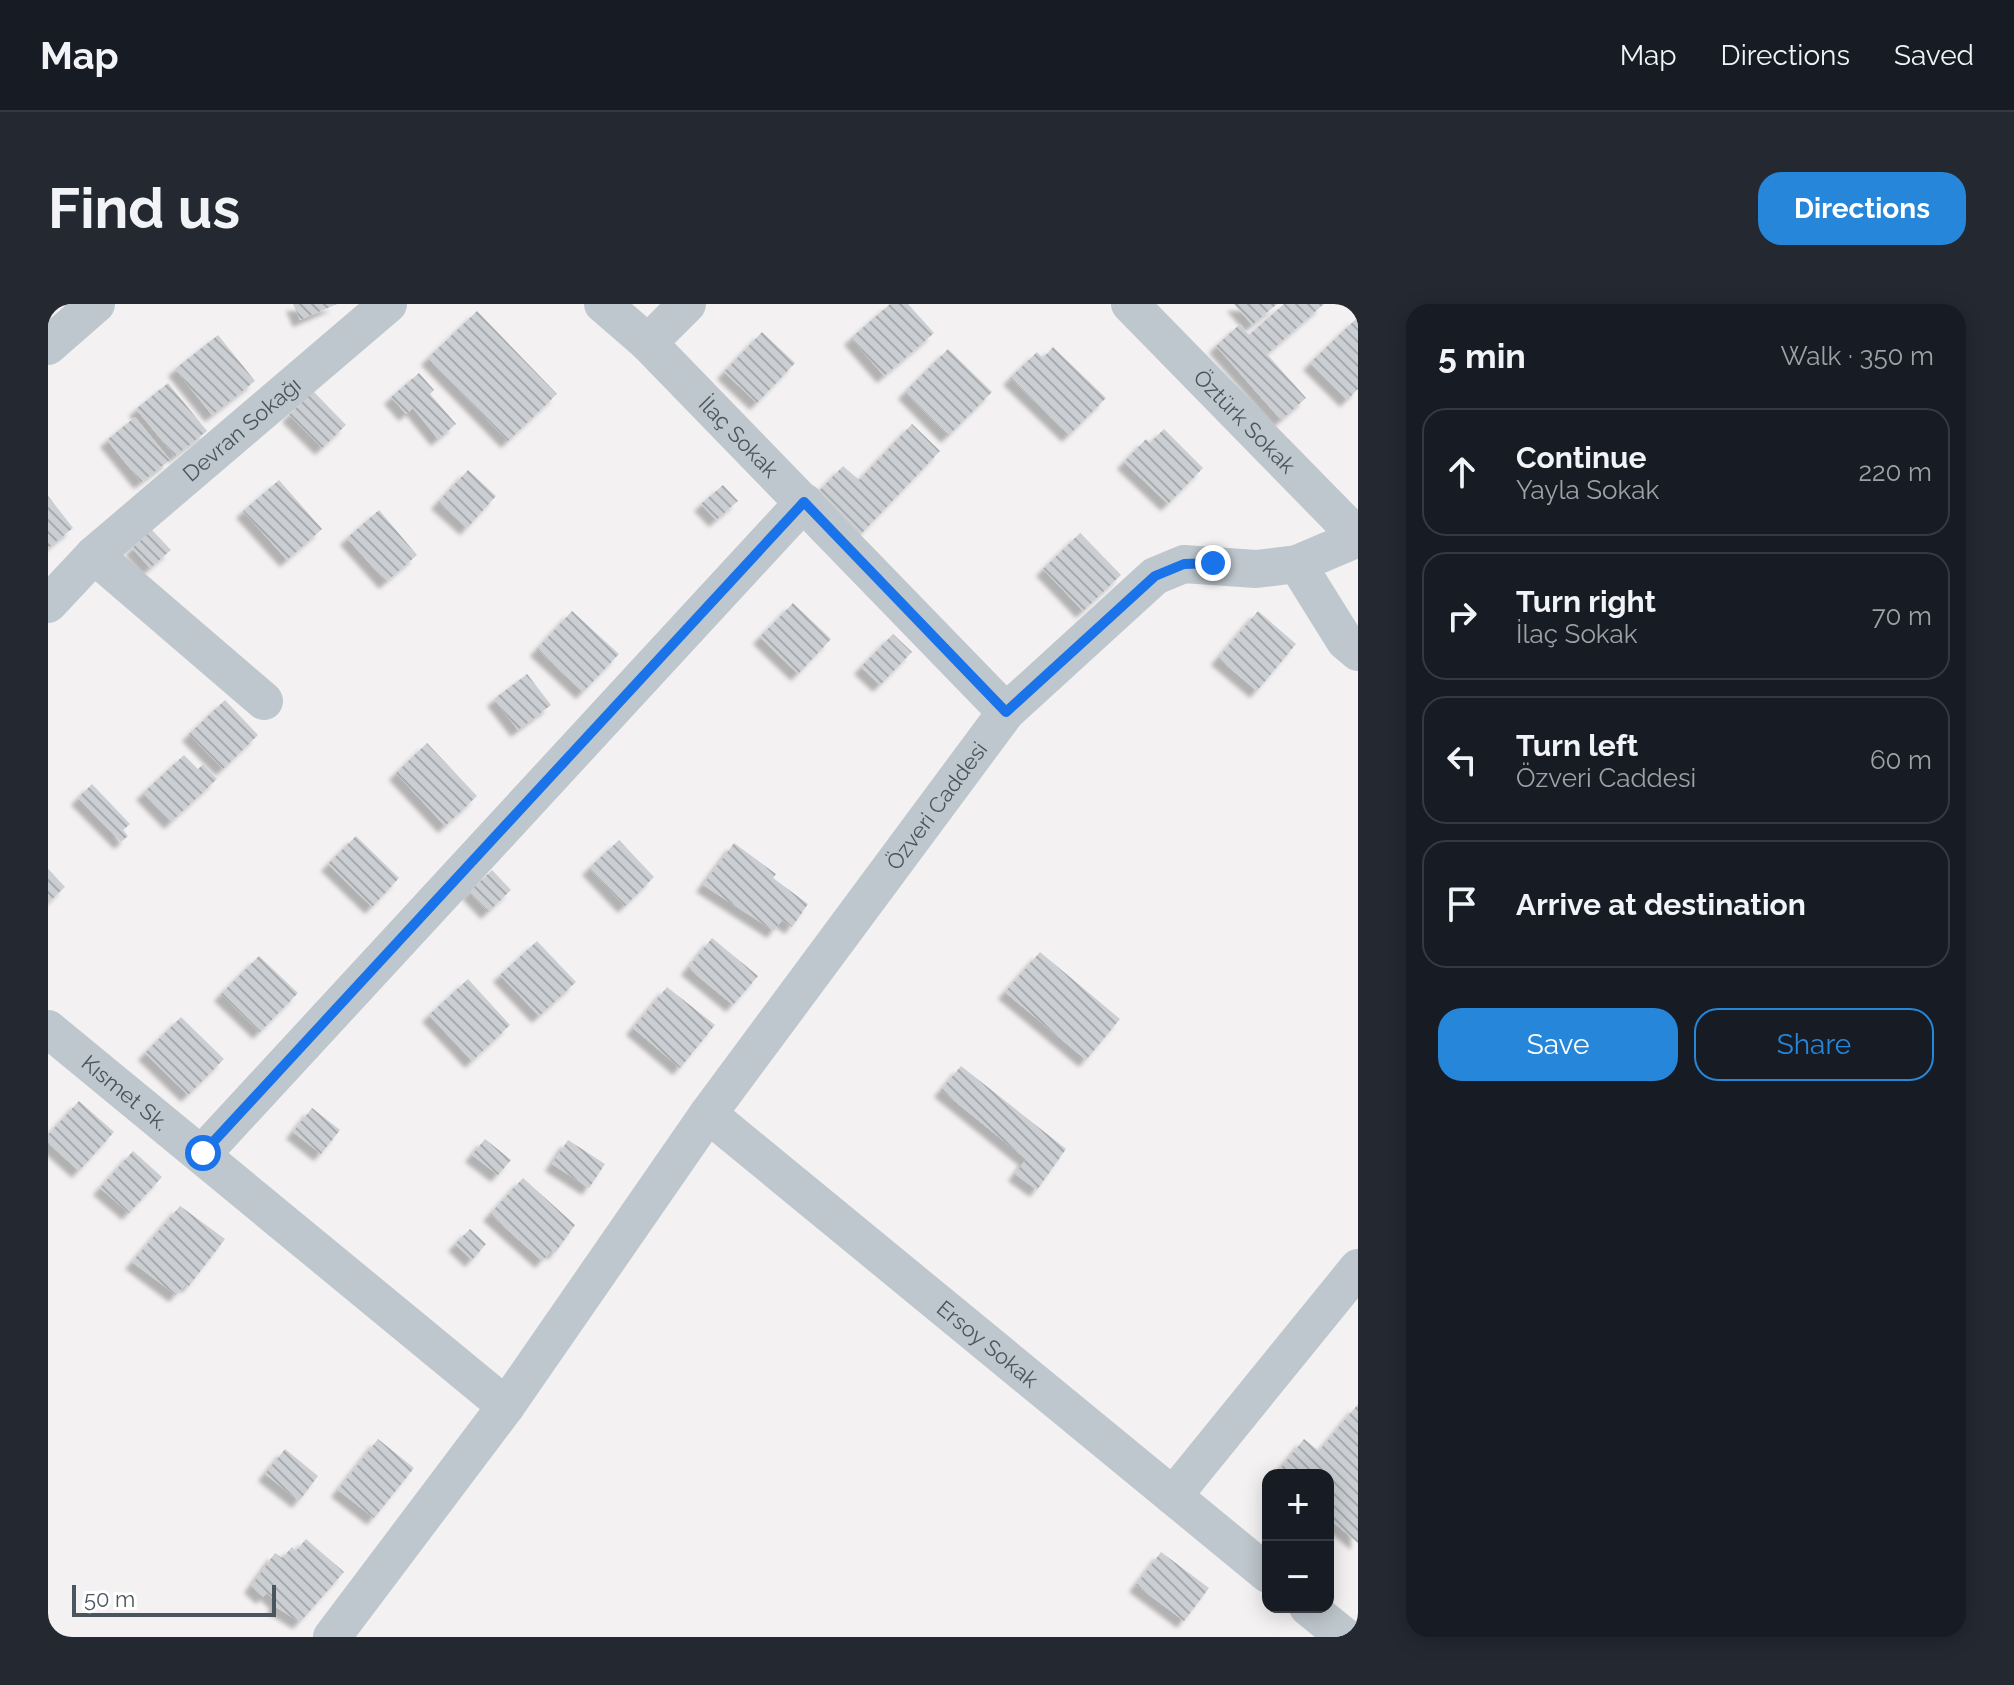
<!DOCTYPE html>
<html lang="en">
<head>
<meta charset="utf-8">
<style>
  :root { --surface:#171b24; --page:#242831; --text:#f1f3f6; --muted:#9ea1a6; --line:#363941; --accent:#2686d9 }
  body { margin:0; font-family:Raleway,sans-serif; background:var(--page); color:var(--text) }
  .controls { position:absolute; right:24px; bottom:24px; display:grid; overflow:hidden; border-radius:16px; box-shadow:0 4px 20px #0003 }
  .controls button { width:72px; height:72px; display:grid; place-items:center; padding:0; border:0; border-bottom:2px solid var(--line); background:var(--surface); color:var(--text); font:40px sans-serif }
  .scale { position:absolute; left:24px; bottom:20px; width:204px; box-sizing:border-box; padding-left:8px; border:4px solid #4a565d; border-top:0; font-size:22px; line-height:28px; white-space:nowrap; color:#4a565d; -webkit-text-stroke:6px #fff; paint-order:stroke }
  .stop { position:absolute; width:24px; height:24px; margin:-18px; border:6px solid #1a73e8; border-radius:50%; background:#fff }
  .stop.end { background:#1a73e8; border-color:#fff; box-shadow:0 2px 8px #0008 }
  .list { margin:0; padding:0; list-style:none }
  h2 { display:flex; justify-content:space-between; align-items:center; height:104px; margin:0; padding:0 32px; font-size:34px }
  h2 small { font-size:26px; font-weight:400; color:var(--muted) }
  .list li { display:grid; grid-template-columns:52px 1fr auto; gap:24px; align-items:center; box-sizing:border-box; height:128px; margin:0 16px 16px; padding:0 16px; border:2px solid var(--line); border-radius:24px }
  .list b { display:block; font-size:30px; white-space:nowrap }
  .list p { margin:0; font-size:26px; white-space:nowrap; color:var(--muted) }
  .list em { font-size:26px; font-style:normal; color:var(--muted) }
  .actions { display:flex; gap:16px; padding:24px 32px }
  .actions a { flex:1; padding:18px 0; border:2px solid var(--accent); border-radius:24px; text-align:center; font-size:28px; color:var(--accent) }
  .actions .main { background:var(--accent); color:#fff }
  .icon { flex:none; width:44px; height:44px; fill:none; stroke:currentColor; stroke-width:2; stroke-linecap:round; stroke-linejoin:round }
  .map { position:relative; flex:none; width:1310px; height:1333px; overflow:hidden; border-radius:24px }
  header { display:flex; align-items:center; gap:48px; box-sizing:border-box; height:112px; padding:0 40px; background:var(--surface); border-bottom:2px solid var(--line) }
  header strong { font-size:38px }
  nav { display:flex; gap:44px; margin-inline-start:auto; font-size:28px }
  .intro { display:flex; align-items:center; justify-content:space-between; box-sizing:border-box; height:192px; padding:0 48px }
  h1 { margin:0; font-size:56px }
  .button { padding:20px 36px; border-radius:24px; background:var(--accent); color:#fff; font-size:28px; font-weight:700 }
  main { display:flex; gap:48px; padding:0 48px }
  aside { flex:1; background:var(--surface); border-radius:24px; box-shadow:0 4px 20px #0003 }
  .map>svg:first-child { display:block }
</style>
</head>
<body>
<header>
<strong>Map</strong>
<nav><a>Map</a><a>Directions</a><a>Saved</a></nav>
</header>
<div class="intro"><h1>Find us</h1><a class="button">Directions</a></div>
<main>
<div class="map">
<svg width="1310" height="1333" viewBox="0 0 1310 1333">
  <defs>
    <pattern id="building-back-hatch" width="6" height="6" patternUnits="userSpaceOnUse" patternTransform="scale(2)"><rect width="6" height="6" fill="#cbcfd3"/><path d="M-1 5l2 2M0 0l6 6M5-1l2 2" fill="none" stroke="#a7abae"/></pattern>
    <filter id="shadow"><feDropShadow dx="-7" dy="7" stdDeviation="2" flood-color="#0004"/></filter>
  </defs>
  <rect width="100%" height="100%" fill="#f3f1f1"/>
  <g fill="url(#building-back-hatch)" filter="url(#shadow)">
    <path d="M 245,0 L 289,0 L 252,16 Z"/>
    <path d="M 842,0 L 860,0 L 886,29 L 836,72 L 803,34 Z"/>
    <path d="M 1186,0 L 1229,0 L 1204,21 Z"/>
    <path d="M 1236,0 L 1276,0 L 1219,50 L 1258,94 L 1233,116 L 1168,42 L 1192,20 L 1201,31 Z"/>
    <path d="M 429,7 L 509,90 L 460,137 L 380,54 Z"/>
    <path d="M 1310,13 L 1310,85 L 1299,96 L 1262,59 Z"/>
    <path d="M 714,28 L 747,59 L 709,99 L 676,68 Z"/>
    <path d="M 170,31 L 207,77 L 164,111 L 127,65 Z"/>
    <path d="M 1005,43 L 1058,94 L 1021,131 L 962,74 L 989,48 L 995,54 Z"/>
    <path d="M 900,45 L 944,88 L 900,132 L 857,88 Z"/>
    <path d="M 371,69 L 386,86 L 382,90 L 408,120 L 390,135 L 365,104 L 358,110 L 343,93 Z"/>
    <path d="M 120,79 L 159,127 L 127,152 L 88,105 Z"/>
    <path d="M 265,87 L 298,121 L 274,144 L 241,111 Z"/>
    <path d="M 87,113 L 122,156 L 93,178 L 59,136 Z"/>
    <path d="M 864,120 L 892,147 L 812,231 L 770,188 L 795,162 L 811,176 Z"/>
    <path d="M 1116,125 L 1155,164 L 1120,200 L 1076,158 L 1098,135 L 1102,139 Z"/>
    <path d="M 420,166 L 448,192 L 419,224 L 390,198 Z"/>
    <path d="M 231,176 L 274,225 L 239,256 L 195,207 Z"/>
    <path d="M 675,181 L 690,197 L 668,216 L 653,200 Z"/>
    <path d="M 0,192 L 25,224 L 0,244 Z"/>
    <path d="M 331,206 L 369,251 L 338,278 L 299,234 Z"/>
    <path d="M 104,226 L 123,246 L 102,264 L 84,244 Z"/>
    <path d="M 1032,229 L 1073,271 L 1035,307 L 995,265 Z"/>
    <path d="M 745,299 L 783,335 L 750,370 L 712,333 Z"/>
    <path d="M 524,307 L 571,350 L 535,388 L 489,345 Z"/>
    <path d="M 1210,307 L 1248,340 L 1209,387 L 1170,354 Z"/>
    <path d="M 845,330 L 864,348 L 832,381 L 813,363 Z"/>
    <path d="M 479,370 L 503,401 L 470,426 L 446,395 Z"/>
    <path d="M 177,396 L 210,431 L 175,465 L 141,430 Z"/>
    <path d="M 379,439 L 429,492 L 397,522 L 348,469 Z"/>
    <path d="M 136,451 L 150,465 L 155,460 L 169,475 L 123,518 L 95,489 Z"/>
    <path d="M 44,480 L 82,520 L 75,526 L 80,532 L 73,538 L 30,494 Z"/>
    <path d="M 308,532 L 351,574 L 324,603 L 280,560 Z"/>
    <path d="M 571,536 L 606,573 L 577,602 L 541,564 Z"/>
    <path d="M 686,539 L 728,570 L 725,574 L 760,600 L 744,623 L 734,616 L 726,627 L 655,581 Z"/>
    <path d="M 0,565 L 17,583 L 0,599 Z"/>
    <path d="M 444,566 L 463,586 L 440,608 L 421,588 Z"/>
    <path d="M 664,634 L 710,672 L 685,701 L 640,664 Z"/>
    <path d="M 489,637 L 528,678 L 491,712 L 452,671 Z"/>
    <path d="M 992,648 L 1072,715 L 1038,756 L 957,688 Z"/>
    <path d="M 211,652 L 250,689 L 212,728 L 173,690 Z"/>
    <path d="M 420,675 L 462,721 L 424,757 L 381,711 Z"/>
    <path d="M 619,683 L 667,721 L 632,764 L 585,724 Z"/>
    <path d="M 133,713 L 176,755 L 140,791 L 97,749 Z"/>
    <path d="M 913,762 L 1018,845 L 989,886 L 967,870 L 978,855 L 893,786 Z"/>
    <path d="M 31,797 L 66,828 L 31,867 L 0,839 L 0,831 Z"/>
    <path d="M 264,804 L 292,826 L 273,850 L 245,828 Z"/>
    <path d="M 437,835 L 463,856 L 450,871 L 424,851 Z"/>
    <path d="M 520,836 L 557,860 L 541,884 L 504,860 Z"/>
    <path d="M 85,847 L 114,873 L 81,909 L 52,884 Z"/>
    <path d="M 475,874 L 527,921 L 507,949 L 504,946 L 494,957 L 442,910 Z"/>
    <path d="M 132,902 L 177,935 L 141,982 L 138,980 L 128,991 L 84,958 Z"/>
    <path d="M 422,925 L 438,940 L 424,956 L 407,940 Z"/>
    <path d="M 1310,1100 L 1310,1239 L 1280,1214 L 1280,1171 L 1227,1171 L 1256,1135 L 1271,1147 Z"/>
    <path d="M 330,1135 L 366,1164 L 326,1214 L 290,1186 Z"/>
    <path d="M 237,1145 L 270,1172 L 251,1197 L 217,1170 Z"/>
    <path d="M 258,1235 L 296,1268 L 252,1318 L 226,1302 L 229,1298 L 219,1289 L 215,1293 L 203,1282 L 227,1249 L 234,1254 L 244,1243 L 248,1247 Z"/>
    <path d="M 1113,1248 L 1161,1284 L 1136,1317 L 1088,1281 Z"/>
  </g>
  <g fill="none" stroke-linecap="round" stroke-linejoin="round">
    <g stroke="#bec7cd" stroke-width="38">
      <path id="s1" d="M 555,0 L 600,39 L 958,408"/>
      <path id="s2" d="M 1082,0 L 1310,233"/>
      <path d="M 600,39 L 639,0"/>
      <path d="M 0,42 L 48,0"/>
      <path id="s3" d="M 46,251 L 340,0"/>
      <path d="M 1249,260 L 1297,337 L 1310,348"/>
      <path d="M 0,300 L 46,251 L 216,397"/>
      <path id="s4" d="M 0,725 L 458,1102"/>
      <path id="s5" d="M 660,810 L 1220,1270"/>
      <path d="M 155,849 L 756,198"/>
      <path d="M 1125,1192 L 1310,964"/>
      <path d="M 1260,1303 L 1297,1333"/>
      <path id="s6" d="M 284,1333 L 458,1102 L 660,810 L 958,408 L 1107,272 L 1136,260 L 1208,265 L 1249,260 L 1310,234"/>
    </g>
  </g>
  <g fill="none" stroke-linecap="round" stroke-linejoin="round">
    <path stroke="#1a73e8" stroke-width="10" d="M 155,849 L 756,198 L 958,408 L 1107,272 L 1136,260 L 1165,259"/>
  </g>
  <g text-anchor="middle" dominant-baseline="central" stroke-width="8" stroke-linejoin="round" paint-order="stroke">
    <g font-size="22" fill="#4a565d" stroke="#fff">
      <text stroke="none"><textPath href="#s2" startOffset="164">Öztürk Sokak</textPath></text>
      <text stroke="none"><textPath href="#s3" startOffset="194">Devran Sokağı</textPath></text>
      <text stroke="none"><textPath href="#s1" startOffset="190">İlaç Sokak</textPath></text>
      <text stroke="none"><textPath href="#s6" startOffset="1028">Özveri Caddesi</textPath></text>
      <text stroke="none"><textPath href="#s4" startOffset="100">Kısmet Sk.</textPath></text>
      <text stroke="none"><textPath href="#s5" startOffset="362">Ersoy Sokak</textPath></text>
    </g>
  </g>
</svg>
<div class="controls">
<button>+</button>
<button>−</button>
</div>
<div class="scale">50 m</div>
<div class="stop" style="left:155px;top:849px"></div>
<div class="stop end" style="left:1165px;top:259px"></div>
</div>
<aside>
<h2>5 min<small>Walk · 350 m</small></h2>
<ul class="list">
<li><svg class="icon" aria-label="ahead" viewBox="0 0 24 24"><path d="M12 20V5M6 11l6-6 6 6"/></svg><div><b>Continue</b><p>Yayla Sokak</p></div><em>220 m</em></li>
<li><svg class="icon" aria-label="right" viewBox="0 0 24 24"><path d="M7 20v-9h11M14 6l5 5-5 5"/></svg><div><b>Turn right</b><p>İlaç Sokak</p></div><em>70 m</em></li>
<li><svg class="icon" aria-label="left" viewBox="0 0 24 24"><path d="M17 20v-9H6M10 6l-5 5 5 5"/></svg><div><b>Turn left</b><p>Özveri Caddesi</p></div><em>60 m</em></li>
<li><svg class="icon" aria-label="arrive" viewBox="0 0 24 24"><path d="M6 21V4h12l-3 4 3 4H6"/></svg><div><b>Arrive at destination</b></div></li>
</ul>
<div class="actions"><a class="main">Save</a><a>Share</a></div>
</aside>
</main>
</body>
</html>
